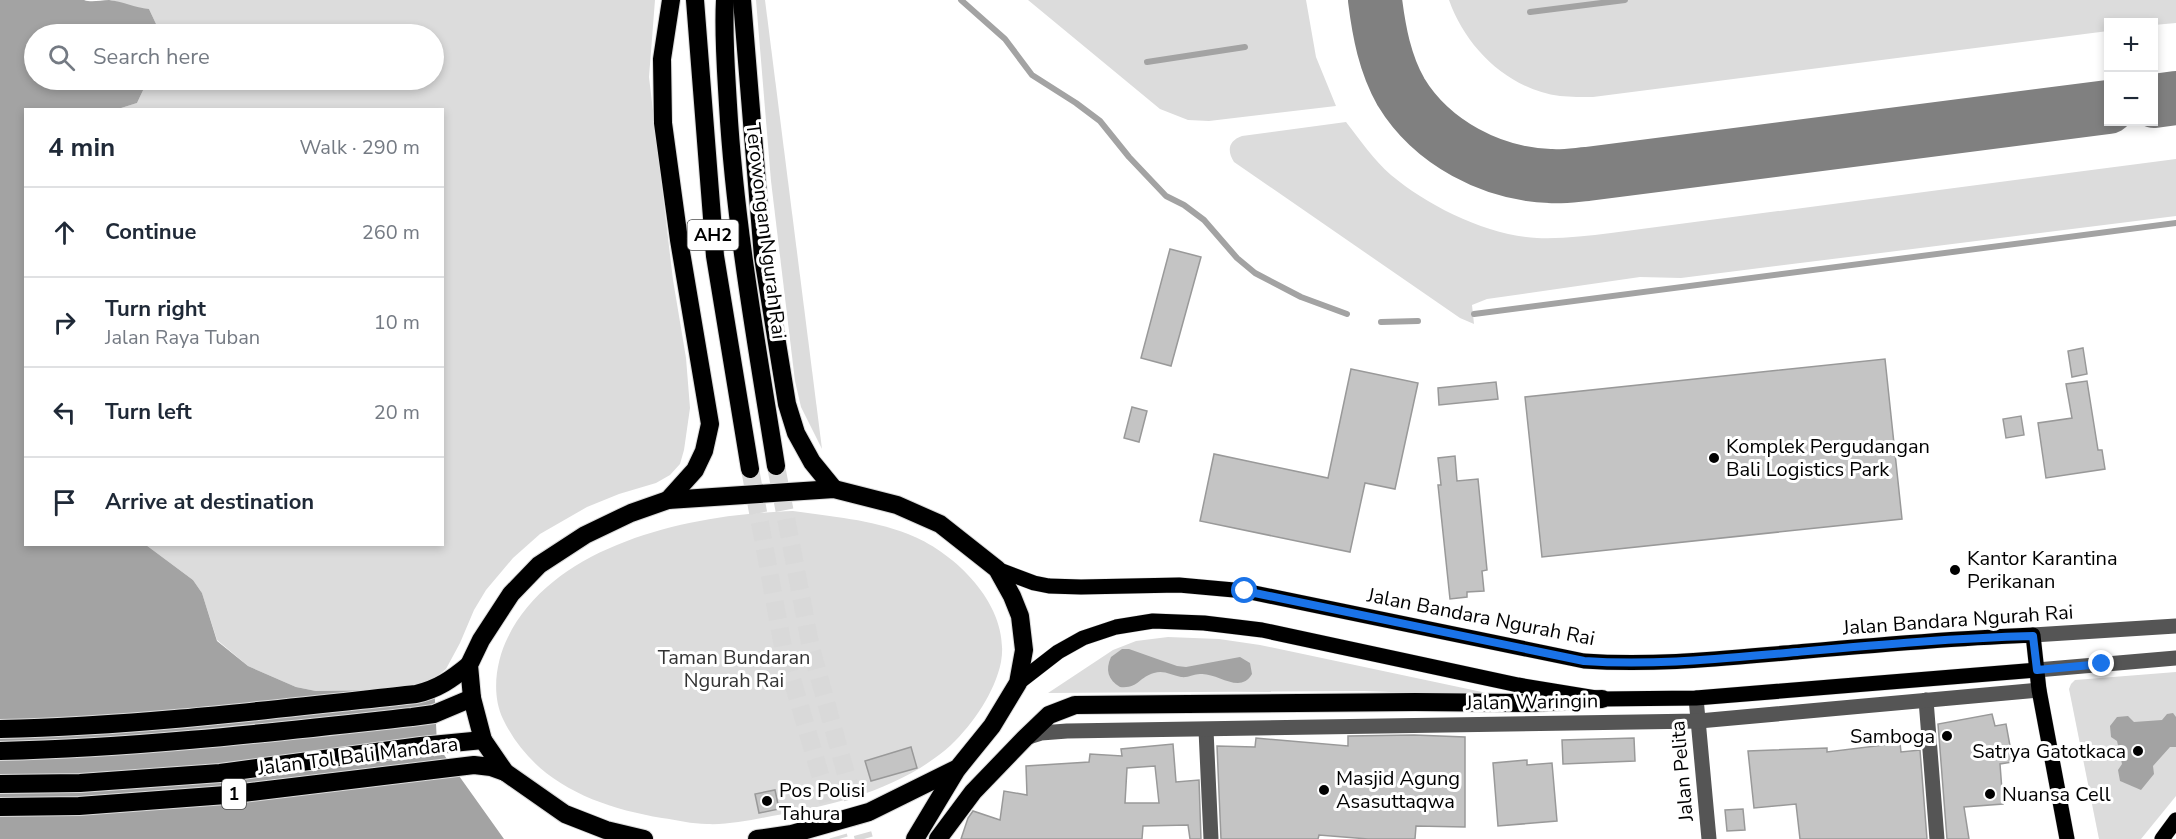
<!DOCTYPE html>
<html lang="en">
<head>
<meta charset="utf-8">
<style>
  :root { --surface:#fff; --page:#f6f6f7; --text:#1f2937; --muted:#747a83; --line:#e0e1e3 }
  body { margin:0; font-family:"Nunito Sans",sans-serif; background:var(--page); color:var(--text) }
  .controls { position:absolute; right:18px; top:18px; display:grid; overflow:hidden; border-radius:0px; box-shadow:0 3px 9px #0003 }
  .controls button { width:54px; height:54px; display:grid; place-items:center; padding:0; border:0; border-bottom:2px solid var(--line); background:var(--surface); color:var(--text); font:30px sans-serif }
  .stop { position:absolute; width:18px; height:18px; margin:-14px; border:4px solid #1a73e8; border-radius:50%; background:#fff }
  .stop.end { background:#1a73e8; border-color:#fff; box-shadow:0 2px 6px #0008 }
  .list { margin:0; padding:0; list-style:none }
  h2 { display:flex; justify-content:space-between; align-items:center; height:78px; margin:0; padding:0 24px; font-size:26px }
  h2 small { font-size:20px; font-weight:400; color:var(--muted) }
  .list li { display:grid; grid-template-columns:39px 1fr auto; gap:18px; align-items:center; box-sizing:border-box; height:90px; padding:0 24px; border-top:2px solid var(--line) }
  .list b { display:block; font-size:22px; white-space:nowrap }
  .list p { margin:0; font-size:20px; white-space:nowrap; color:var(--muted) }
  .list em { font-size:20px; font-style:normal; color:var(--muted) }
  .icon { flex:none; width:33px; height:33px; fill:none; stroke:currentColor; stroke-width:2; stroke-linecap:round; stroke-linejoin:round }
  .map { position:relative; flex:none; width:2176px; height:839px; overflow:hidden }
  .search { position:absolute; background:var(--surface); box-shadow:0 3px 9px #0003; left:24px; top:24px; width:420px; height:66px; display:flex; align-items:center; gap:15px; box-sizing:border-box; padding:0 21px; border-radius:33px; color:var(--muted); font-size:22px }
  .panel { position:absolute; background:var(--surface); box-shadow:0 3px 9px #0003; left:24px; top:108px; width:420px; height:438px; border-radius:0px }
  .map>svg:first-child { display:block }
</style>
</head>
<body>
<div class="map">
<svg width="2176" height="839" viewBox="0 0 2176 839">
  <rect width="100%" height="100%" fill="#fff"/>
  <g fill="#dcdcdc">
    <path d="M 111,0 L 655,0 L 649,77 L 673,280 L 686,358 L 690,408 L 684,450 L 680,464 L 670,475 L 656,483 L 619,494 L 587,507 L 540,534 L 513,558 L 486,590 L 474,610 L 460,643 L 446,669 L 429,683 L 383,690 L 316,691 L 296,687 L 248,666 L 217,640 L 202,593 L 193,580 L 146,545 L 442,544 L 442,110 L 118,109 L 137,103 L 146,84 L 145,80 L 434,80 L 434,34 L 154,34 L 157,26 L 149,9 L 136,8 Z"/>
    <path d="M 756,0 L 765,0 L 822,449 L 801,407 L 795,381 L 771,181 Z"/>
    <path d="M 1028,0 L 1306,0 L 1316,57 L 1336,106 L 1209,121 L 1188,120 L 1160,109 Z"/>
    <path d="M 1449,0 L 2176,0 L 2176,23 L 2154,25 L 2154,22 L 2108,22 L 2108,31 L 1593,97 C 1582,97 1571,97 1560,96 C 1508,89 1466,48 1449,0 Z"/>
    <path d="M 1346,122 C 1360,140 1374,160 1391,175 C 1428,206 1488,236 1537,238 C 1562,239 1586,236 1611,233 L 2176,159 L 2176,216 L 1681,278 L 1640,277 L 1487,299 L 1472,305 L 1474,324 L 1460,318 L 1234,162 C 1227,151 1228,141 1242,136 Z"/>
    <path d="M 793,511 C 833,517 869,519 908,534 C 955,552 1011,606 1001,662 C 995,692 973,724 951,745 C 902,789 835,805 772,816 C 751,820 728,825 707,824 C 692,824 677,820 662,818 C 596,807 533,782 503,719 C 491,694 496,661 508,637 C 556,541 696,514 793,511 Z"/>
    <path d="M 1168,637 L 1219,639 L 1260,645 L 1501,696 L 1364,691 L 1048,693 L 1113,650 L 1136,641 Z"/>
    <path d="M 2176,672 L 2176,796 L 2141,839 L 2099,839 L 2069,689 L 2071,684 L 2075,680 Z"/>
  </g>
  <g fill="#a3a3a3">
    <path d="M 0,0 L 84,0 C 92,3 100,0 109,0 C 122,1 135,8 149,9 L 157,26 L 154,34 L 34,34 L 34,80 L 145,80 L 146,84 L 137,103 L 118,109 L 26,110 L 26,544 L 146,545 L 193,580 L 202,593 L 217,641 L 248,666 L 296,687 L 316,691 L 383,690 L 404,688 L 434,680 L 437,745 L 504,839 L 0,839 Z"/>
    <path d="M 1122,649 L 1129,649 L 1177,666 L 1186,667 L 1240,657 L 1250,663 L 1252,674 C 1240,695 1217,672 1200,674 C 1194,674 1188,678 1181,677 C 1171,675 1164,670 1154,673 C 1139,677 1138,689 1120,687 C 1108,680 1105,670 1111,657 Z"/>
    <path d="M 2173,713 L 2176,717 L 2176,747 L 2170,747 L 2153,766 L 2154,774 L 2141,790 L 2120,781 L 2118,770 L 2122,764 L 2117,741 L 2111,737 L 2110,726 L 2117,717 L 2128,716 L 2134,722 L 2162,720 L 2167,714 Z"/>
  </g>
  <g fill="none" stroke-linecap="round" stroke-linejoin="round">
    <g stroke="#a3a3a3" stroke-width="6">
      <path d="M 961,0 L 1005,39 L 1032,75 L 1076,103 L 1100,121 L 1129,157 L 1166,196 L 1184,205 L 1204,220 L 1237,258 L 1255,273 L 1301,297 L 1347,314"/>
      <path d="M 1530,12 L 1625,0"/>
      <path d="M 1147,62 L 1245,47"/>
      <path d="M 1474,314 L 2176,223"/>
      <path d="M 1381,322 L 1418,321"/>
    </g>
    <g stroke="#808080" stroke-width="54">
      <path d="M 1375,0 C 1379,32 1385,64 1401,92 C 1432,143 1492,174 1550,176 C 1562,177 1575,175 1587,174 L 2108,107"/>
      <path d="M 2154,101 L 2176,98"/>
    </g>
  </g>
  <g fill="#c4c4c4" stroke="#999" stroke-width="1.5" fill-rule="evenodd">
    <path d="M 1170,249 L 1201,257 L 1171,366 L 1141,358 Z"/>
    <path d="M 2083,348 L 2087,374 L 2072,377 L 2068,351 Z"/>
    <path d="M 1885,359 L 1902,519 L 1542,557 L 1525,397 Z"/>
    <path d="M 1351,369 L 1418,383 L 1395,489 L 1365,483 L 1350,552 L 1200,521 L 1214,454 L 1328,478 Z"/>
    <path d="M 2087,381 L 2098,450 L 2102,450 L 2105,469 L 2046,478 L 2038,423 L 2072,418 L 2066,384 Z"/>
    <path d="M 1496,382 L 1498,399 L 1439,405 L 1438,388 Z"/>
    <path d="M 1132,407 L 1147,411 L 1139,442 L 1124,438 Z"/>
    <path d="M 2021,416 L 2024,435 L 2006,438 L 2003,419 Z"/>
    <path d="M 1455,456 L 1457,481 L 1478,479 L 1487,570 L 1482,571 L 1484,591 L 1467,592 L 1467,597 L 1450,599 L 1438,485 L 1441,485 L 1438,458 Z"/>
    <path d="M 1992,714 L 1995,726 L 2006,724 L 2013,762 L 2000,764 L 2003,804 L 1964,807 L 1969,839 L 1947,839 L 1938,724 Z"/>
    <path d="M 1414,735 L 1465,737 L 1465,827 L 1416,826 L 1415,839 L 1368,839 L 1319,835 L 1318,839 L 1221,839 L 1217,746 L 1255,747 L 1256,738 L 1348,746 L 1348,736 Z"/>
    <path d="M 1634,738 L 1635,761 L 1563,764 L 1562,740 Z"/>
    <path d="M 1900,743 L 1901,752 L 1920,750 L 1927,839 L 1800,839 L 1796,804 L 1754,808 L 1748,751 L 1827,748 L 1827,752 Z"/>
    <path d="M 1173,744 L 1176,782 L 1199,780 L 1201,839 L 1190,839 L 1188,825 L 1143,826 L 1142,839 L 961,839 L 968,818 L 973,811 L 1000,820 L 1004,791 L 1027,795 L 1026,766 L 1089,762 L 1090,754 L 1122,756 L 1121,749 ZM 1155,766 L 1159,803 L 1125,803 L 1127,768 Z"/>
    <path d="M 911,747 L 917,768 L 871,781 L 865,761 Z"/>
    <path d="M 1527,760 L 1527,765 L 1552,763 L 1557,821 L 1498,826 L 1493,763 Z"/>
    <path d="M 775,790 L 779,809 L 759,813 L 755,794 Z"/>
    <path d="M 1743,809 L 1745,830 L 1727,831 L 1725,810 Z"/>
  </g>
  <g fill="none" stroke-linecap="round" stroke-linejoin="round">
    <g stroke="#d9d9d9" stroke-width="18" stroke-dasharray="18 9" stroke-linecap="butt">
      <path d="M 776,466 L 811,648 L 864,839"/>
      <path d="M 750,469 L 784,652 L 839,839"/>
    </g>
    <defs>
      <g id="major">
        <path d="M 997,569 L 1034,583 L 1049,586 L 1081,587 L 1179,585 L 1245,591 L 1584,661 C 1656,666 1726,658 1797,652 C 1876,645 1954,638 2033,635 L 2039,690 L 2067,839"/>
        <path d="M 1018,683 L 1058,652 L 1083,638 L 1116,627 L 1153,621 L 1204,623 L 1262,630 L 1518,685 L 1602,699 L 1696,698 L 2037,670"/>
        <path d="M 2162,839 L 2176,820"/>
      </g>
      <g id="highway">
        <path d="M 695,0 L 715,256 L 750,469"/>
        <path d="M 725,0 C 723,35 726,70 728,105 C 735,226 757,346 776,466"/>
        <path d="M 742,0 L 763,257 L 787,404 L 796,433 L 812,462 L 834,489"/>
        <path d="M 668,500 L 695,470 L 704,451 L 710,424 L 679,240 L 663,123 L 662,59 L 671,0"/>
        <path d="M 0,729 C 139,726 277,709 416,694 C 438,689 452,679 469,665"/>
        <path d="M 0,751 C 138,748 275,732 412,717 L 434,714 L 472,698"/>
        <path d="M 0,784 L 80,783 L 220,773 L 421,746 L 483,740"/>
        <path d="M 0,807 L 79,806 L 226,795 L 474,765 L 491,767 L 505,772"/>
        <path d="M 644,839 L 606,830 L 565,814 L 505,772 L 483,740 L 472,698 L 469,665 L 481,640 L 511,594 L 539,565 L 585,535 L 631,513 L 668,500 L 834,489 L 897,505 L 940,524 L 997,569 L 1012,596 L 1020,616 L 1024,650 L 1018,683 L 992,726 L 958,768 L 869,812 L 792,834 L 757,839"/>
        <path d="M 915,839 L 957,769"/>
        <path d="M 938,839 L 973,792 L 1025,738 L 1049,715 L 1075,705 L 1415,702 L 1529,703 L 1602,699"/>
      </g>
    </defs>
    <use href="#major" stroke="#dbdbdb" stroke-width="16"/>
    <use href="#highway" stroke="#dbdbdb" stroke-width="20"/>
    <g stroke="#555" stroke-width="15">
      <path d="M 2033,635 L 2176,626"/>
      <path d="M 2037,670 L 2176,658"/>
      <path d="M 1696,698 L 1709,839"/>
      <path d="M 1926,700 L 1937,839"/>
      <path d="M 1206,730 L 1211,839"/>
      <path d="M 1025,738 L 1041,733 L 1067,731 L 1699,721 L 2039,690"/>
    </g>
    <use href="#major" stroke="#000" stroke-width="15"/>
    <use href="#highway" stroke="#000" stroke-width="18"/>
  </g>
  <g fill="none" stroke-linecap="round" stroke-linejoin="round">
    <path stroke="#1a73e8" stroke-width="8" d="M 1245,591 L 1584,661 C 1656,666 1726,658 1797,652 C 1876,645 1954,638 2033,636 L 2037,670 L 2102,664"/>
  </g>
  <g fill="#000" stroke="#fff" stroke-width="2">
    <circle cx="1714" cy="458" r="6"/>
    <circle cx="1955" cy="570" r="6"/>
    <circle cx="1947" cy="736" r="6"/>
    <circle cx="2138" cy="751" r="6"/>
    <circle cx="1324" cy="790" r="6"/>
    <circle cx="1990" cy="794" r="6"/>
    <circle cx="767" cy="801" r="6"/>
  </g>
  <g text-anchor="middle" dominant-baseline="central" stroke-width="6" stroke-linejoin="round" paint-order="stroke">
    <g fill="#fff" stroke="#4c4c4c" stroke-width="1.5">
      <rect x="687.5" y="220" width="51" height="30" rx="4.5"/>
      <rect x="222" y="779" width="24" height="30" rx="4.5"/>
    </g>
    <g font-size="18" font-weight="bold" fill="#000">
      <text x="713" y="235">AH2</text>
      <text x="234" y="794">1</text>
    </g>
    <g font-size="20" fill="#000" stroke="#fff">
      <text transform="translate(766 231) rotate(83)">Terowongan Ngurah Rai</text>
      <text transform="translate(1481 617) rotate(11)">Jalan Bandara Ngurah Rai</text>
      <text transform="translate(1958 620) rotate(-4)">Jalan Bandara Ngurah Rai</text>
      <text transform="translate(1532 702) rotate(-1)">Jalan Waringin</text>
      <text transform="translate(358 756) rotate(-7)">Jalan Tol Bali Mandara</text>
      <text transform="translate(1682 771) rotate(-95)">Jalan Pelita</text>
    </g>
    <g font-size="20" fill="#000" stroke="#fff" text-anchor="start">
      <text x="1726" y="446">Komplek Pergudangan<tspan x="1726" dy="23">Bali Logistics Park</tspan></text>
      <text x="1967" y="558">Kantor Karantina<tspan x="1967" dy="23">Perikanan</tspan></text>
      <text x="1935" y="736" text-anchor="end">Samboga</text>
      <text x="2126" y="751" text-anchor="end">Satrya Gatotkaca</text>
      <text x="1336" y="778">Masjid Agung<tspan x="1336" dy="23">Asasuttaqwa</tspan></text>
      <text x="779" y="790">Pos Polisi<tspan x="779" dy="23">Tahura</tspan></text>
      <text x="2002" y="794">Nuansa Cell</text>
    </g>
    <g font-size="20" fill="#333" stroke="#fff">
      <text x="734" y="657">Taman Bundaran<tspan x="734" dy="23">Ngurah Rai</tspan></text>
    </g>
  </g>
</svg>
<div class="controls">
<button>+</button>
<button>−</button>
</div>
<div class="stop" style="left:1245px;top:591px"></div>
<div class="stop end" style="left:2102px;top:664px"></div>
<div class="search"><svg class="icon" aria-label="search" viewBox="0 0 24 24"><circle cx="10" cy="10" r="6"/><path d="M15 15l6 6"/></svg>Search here</div>
<section class="panel">
<h2>4 min<small>Walk · 290 m</small></h2>
<ul class="list">
<li><svg class="icon" aria-label="ahead" viewBox="0 0 24 24"><path d="M12 20V5M6 11l6-6 6 6"/></svg><div><b>Continue</b></div><em>260 m</em></li>
<li><svg class="icon" aria-label="right" viewBox="0 0 24 24"><path d="M7 20v-9h11M14 6l5 5-5 5"/></svg><div><b>Turn right</b><p>Jalan Raya Tuban</p></div><em>10 m</em></li>
<li><svg class="icon" aria-label="left" viewBox="0 0 24 24"><path d="M17 20v-9H6M10 6l-5 5 5 5"/></svg><div><b>Turn left</b></div><em>20 m</em></li>
<li><svg class="icon" aria-label="arrive" viewBox="0 0 24 24"><path d="M6 21V4h12l-3 4 3 4H6"/></svg><div><b>Arrive at destination</b></div></li>
</ul>
</section>
</div>
</body>
</html>
